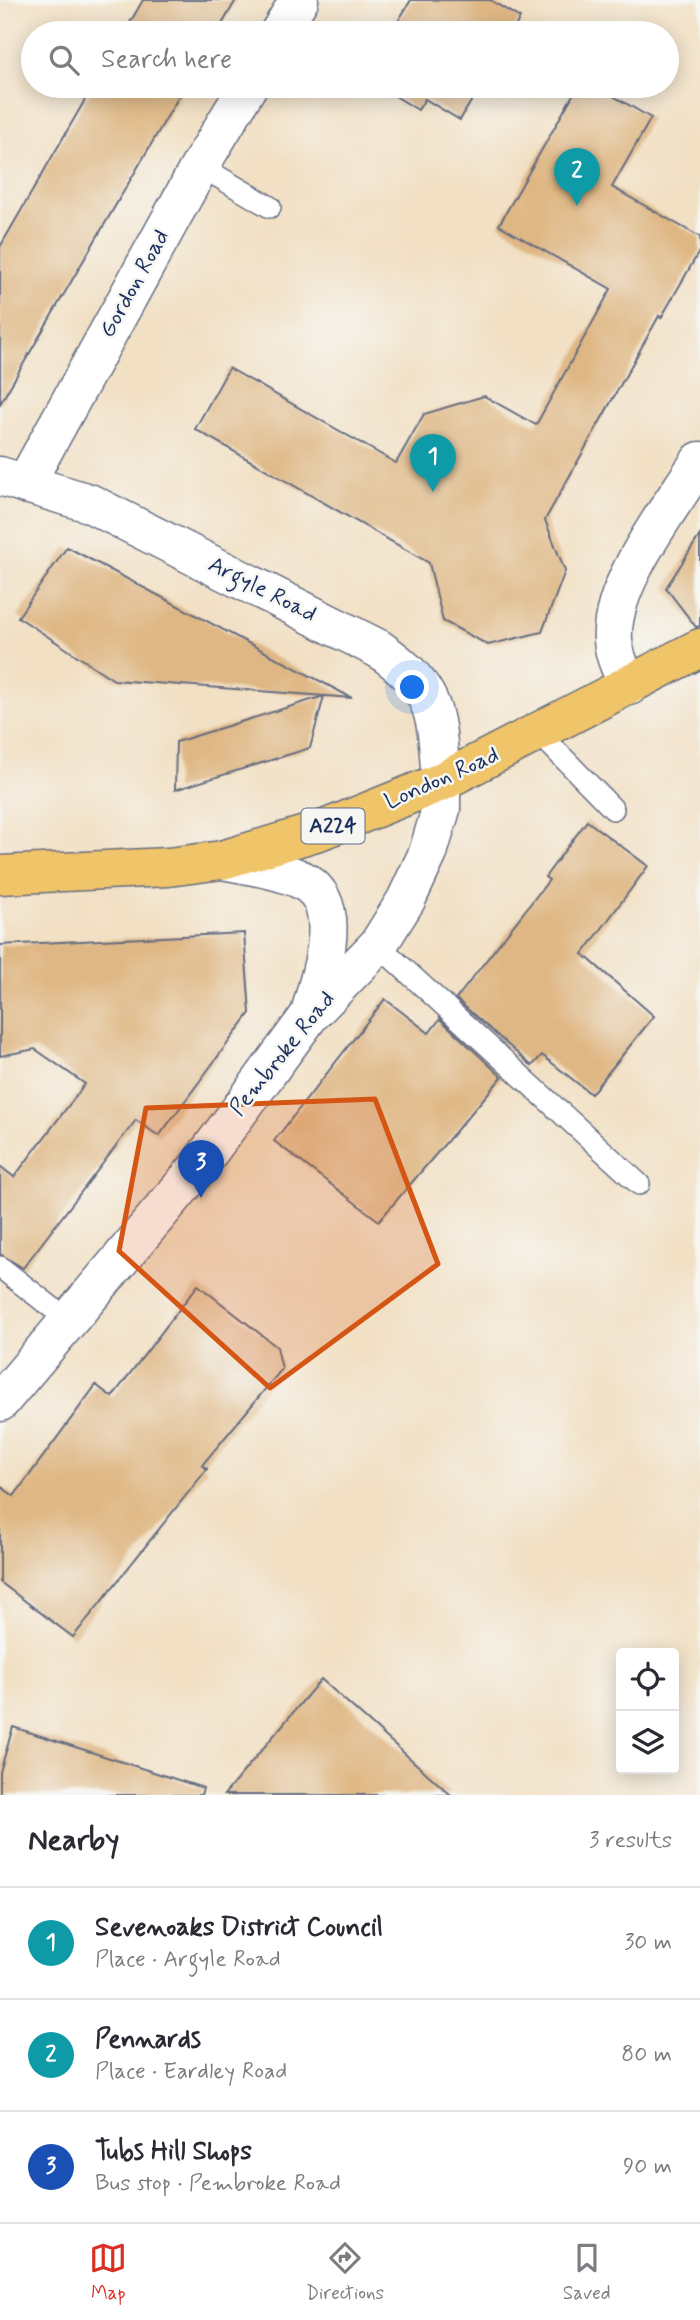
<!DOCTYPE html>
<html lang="en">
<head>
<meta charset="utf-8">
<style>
  :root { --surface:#fff; --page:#f2f2f3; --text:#2b2b33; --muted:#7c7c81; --line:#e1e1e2; --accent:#d93025 }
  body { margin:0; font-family:Mynerve,sans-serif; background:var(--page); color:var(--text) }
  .controls { position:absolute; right:21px; bottom:21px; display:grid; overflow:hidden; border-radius:7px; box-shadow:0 4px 18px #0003 }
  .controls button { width:63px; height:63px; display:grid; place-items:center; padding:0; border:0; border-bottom:2px solid var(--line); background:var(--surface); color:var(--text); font:35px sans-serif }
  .you { position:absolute; left:413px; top:688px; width:24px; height:24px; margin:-18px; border:5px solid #fff; border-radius:50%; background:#1a73e8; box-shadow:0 0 0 10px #1a73e833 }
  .badge { display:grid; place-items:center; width:46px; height:46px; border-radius:50%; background:var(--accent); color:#fff; font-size:23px; font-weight:700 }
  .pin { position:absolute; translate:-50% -58px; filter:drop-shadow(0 2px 4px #0008) }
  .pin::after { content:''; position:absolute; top:37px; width:24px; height:21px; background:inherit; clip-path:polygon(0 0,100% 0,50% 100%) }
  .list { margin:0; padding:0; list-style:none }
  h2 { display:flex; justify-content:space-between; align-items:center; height:91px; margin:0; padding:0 28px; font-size:30px }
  h2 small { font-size:23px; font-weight:400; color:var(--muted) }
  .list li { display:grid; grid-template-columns:46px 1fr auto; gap:21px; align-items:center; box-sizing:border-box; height:112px; padding:0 28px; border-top:2px solid var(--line) }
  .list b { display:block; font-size:26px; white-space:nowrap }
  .list p { margin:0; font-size:23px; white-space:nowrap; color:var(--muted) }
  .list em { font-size:23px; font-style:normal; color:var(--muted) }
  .icon { flex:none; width:38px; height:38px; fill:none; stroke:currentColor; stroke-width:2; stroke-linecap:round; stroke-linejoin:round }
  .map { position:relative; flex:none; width:700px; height:1795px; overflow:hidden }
  .search { position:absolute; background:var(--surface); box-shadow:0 4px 18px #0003; left:21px; right:21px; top:21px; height:77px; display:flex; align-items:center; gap:18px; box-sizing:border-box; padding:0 24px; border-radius:38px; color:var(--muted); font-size:26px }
  .sheet { height:427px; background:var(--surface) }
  nav { display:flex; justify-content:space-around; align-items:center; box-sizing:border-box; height:98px; border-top:2px solid var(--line); background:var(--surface); font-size:19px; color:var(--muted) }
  nav a { display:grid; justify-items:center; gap:4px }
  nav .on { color:var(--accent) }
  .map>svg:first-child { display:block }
</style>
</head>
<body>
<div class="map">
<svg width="700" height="1795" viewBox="0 0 700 1795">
  <rect width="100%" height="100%" fill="#f6f6f2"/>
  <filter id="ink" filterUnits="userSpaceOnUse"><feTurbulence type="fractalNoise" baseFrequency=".0143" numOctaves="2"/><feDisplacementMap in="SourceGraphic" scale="14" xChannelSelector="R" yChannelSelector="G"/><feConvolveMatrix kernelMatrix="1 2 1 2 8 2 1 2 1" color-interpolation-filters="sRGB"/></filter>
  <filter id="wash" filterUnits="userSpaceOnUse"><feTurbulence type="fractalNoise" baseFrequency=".00686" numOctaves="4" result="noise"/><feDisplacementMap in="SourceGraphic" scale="28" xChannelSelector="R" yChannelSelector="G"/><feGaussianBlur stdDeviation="1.57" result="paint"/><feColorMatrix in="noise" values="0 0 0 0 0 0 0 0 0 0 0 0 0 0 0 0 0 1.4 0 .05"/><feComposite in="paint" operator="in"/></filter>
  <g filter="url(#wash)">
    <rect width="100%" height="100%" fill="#f2e0c4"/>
    <g id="blocks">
      <g fill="#dfb784">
        <path d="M 143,0 L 236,0 L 217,33 L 124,33 Z"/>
        <path d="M 411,0 L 490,0 L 520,18 L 511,33 L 391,33 Z"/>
        <path d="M 93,86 L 185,86 L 0,404 L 0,247 Z"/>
        <path d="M 379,86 L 480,86 L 460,120 L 425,99 L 418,110 Z"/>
        <path d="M 578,86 L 596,86 L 651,118 L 612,187 L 700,237 L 700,250 L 661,318 L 659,316 L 545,520 L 565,571 L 542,632 L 488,645 L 443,621 L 429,563 L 195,429 L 229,368 L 396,463 L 424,414 L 484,396 L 536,425 L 611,289 L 499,225 Z"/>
        <path d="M 700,535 L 700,626 L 696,627 L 666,588 Z"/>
        <path d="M 67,547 L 352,698 L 114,680 L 18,617 Z"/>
        <path d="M 324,696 L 310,748 L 175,790 L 176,742 Z"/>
        <path d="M 587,821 L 648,866 L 583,954 L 654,1016 L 591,1094 L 542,1055 L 532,1066 L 456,999 L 549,880 L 545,877 Z"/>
        <path d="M 244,933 L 250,1013 L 159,1136 L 136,1120 L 23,1268 L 0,1254 L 0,1166 L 14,1177 L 85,1084 L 35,1049 L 0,1056 L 0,945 Z"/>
        <path d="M 385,999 L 429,1033 L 440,1019 L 502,1077 L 379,1221 L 274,1141 Z"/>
        <path d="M 198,1285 L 277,1347 L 282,1369 L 202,1465 L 207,1469 L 73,1637 L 0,1582 L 0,1486 L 14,1496 L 96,1385 L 112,1397 Z"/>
        <path d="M 321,1679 L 451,1795 L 224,1795 Z"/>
        <path d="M 13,1727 L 203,1788 L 201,1795 L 0,1795 L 0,1772 Z"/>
      </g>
    </g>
  </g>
  <g filter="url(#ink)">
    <use href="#blocks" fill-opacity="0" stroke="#666d82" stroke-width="2"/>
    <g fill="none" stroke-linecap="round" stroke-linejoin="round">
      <defs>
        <g id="service">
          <path d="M 200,166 L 270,207"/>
          <path d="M 539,733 L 613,809"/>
          <path d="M 378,945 L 639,1184"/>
          <path d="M 0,1267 L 69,1321"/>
        </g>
        <g id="minor">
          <path d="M 279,33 L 299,0"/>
          <path d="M 0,476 L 89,503 L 379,649 C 439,691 436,715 441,782"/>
          <path d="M 25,484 L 200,166 L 248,86"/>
          <path d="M 629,686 C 622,672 614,656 613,640 C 609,585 671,507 700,461"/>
        </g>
        <g id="tertiary">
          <path d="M 222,860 C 246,865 274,868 297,878 C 349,898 321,971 311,1010"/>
          <path d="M 0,1402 L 195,1171 L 309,1016 L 378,945 L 406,900 L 428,853 L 441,809 L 441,782"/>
        </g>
        <path id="primary" d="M 0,875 L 168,867 L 222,860 L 322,830 L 441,782 L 700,648"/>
      </defs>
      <use href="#service" stroke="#666d82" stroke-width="24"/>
      <use href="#minor" stroke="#666d82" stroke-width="41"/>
      <use href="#tertiary" stroke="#666d82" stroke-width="41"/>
      <use href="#primary" stroke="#666d82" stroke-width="41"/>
      <use href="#service" stroke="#fff" stroke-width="21"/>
      <use href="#minor" stroke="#fff" stroke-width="38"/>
      <use href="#tertiary" stroke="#fff" stroke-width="38"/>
      <use href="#primary" stroke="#f0c469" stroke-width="38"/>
    </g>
  </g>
  <path fill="#d45514" fill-opacity="0.2" stroke="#d45514" stroke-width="5" stroke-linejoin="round" d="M 375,1099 L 438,1264 L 270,1388 L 119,1251 L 146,1108 Z"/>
  <g text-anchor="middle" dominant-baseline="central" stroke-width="5" stroke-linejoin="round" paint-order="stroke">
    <rect fill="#f6f6f2" stroke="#5d6b8a" stroke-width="2" x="301.5" y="808.5" width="63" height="35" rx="5"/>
    <g font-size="21" font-weight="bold" fill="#1b2f5e">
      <text x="333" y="826">A224</text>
    </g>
    <g font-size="23" fill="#1b2f5e" stroke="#f6f6f2">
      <text transform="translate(135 284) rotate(-61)">Gordon Road</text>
      <text transform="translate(262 590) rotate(27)">Argyle Road</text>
      <text transform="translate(442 779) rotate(-24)">London Road</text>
      <text transform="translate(283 1054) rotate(-51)">Pembroke Road</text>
    </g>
  </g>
</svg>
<div class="controls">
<button><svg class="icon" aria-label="locate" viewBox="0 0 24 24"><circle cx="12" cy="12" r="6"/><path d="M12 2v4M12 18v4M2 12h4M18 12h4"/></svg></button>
<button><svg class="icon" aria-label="layers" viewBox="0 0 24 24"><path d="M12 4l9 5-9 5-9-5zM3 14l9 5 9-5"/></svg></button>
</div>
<div class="you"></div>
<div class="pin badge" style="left:433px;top:492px;background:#0f9aa8">1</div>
<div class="pin badge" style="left:577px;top:206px;background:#0f9aa8">2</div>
<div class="pin badge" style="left:201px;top:1198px;background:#1a4fb4">3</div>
<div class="search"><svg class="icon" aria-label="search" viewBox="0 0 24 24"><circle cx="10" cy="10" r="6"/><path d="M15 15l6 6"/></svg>Search here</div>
</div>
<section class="sheet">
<h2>Nearby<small>3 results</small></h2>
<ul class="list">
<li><span class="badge" style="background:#0f9aa8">1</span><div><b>Sevenoaks District Council</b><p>Place · Argyle Road</p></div><em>30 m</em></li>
<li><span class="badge" style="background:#0f9aa8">2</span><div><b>Pennards</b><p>Place · Eardley Road</p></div><em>80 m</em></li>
<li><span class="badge" style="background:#1a4fb4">3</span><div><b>Tubs Hill Shops</b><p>Bus stop · Pembroke Road</p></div><em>90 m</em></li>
</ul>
</section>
<nav>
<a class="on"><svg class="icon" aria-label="map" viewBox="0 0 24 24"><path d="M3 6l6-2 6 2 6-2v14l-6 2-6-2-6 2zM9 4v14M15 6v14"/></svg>Map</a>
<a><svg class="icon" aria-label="directions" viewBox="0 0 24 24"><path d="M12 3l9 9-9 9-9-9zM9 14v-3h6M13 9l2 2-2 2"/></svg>Directions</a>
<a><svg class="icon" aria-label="saved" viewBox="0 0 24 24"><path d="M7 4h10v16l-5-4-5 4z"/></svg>Saved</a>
</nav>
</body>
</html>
